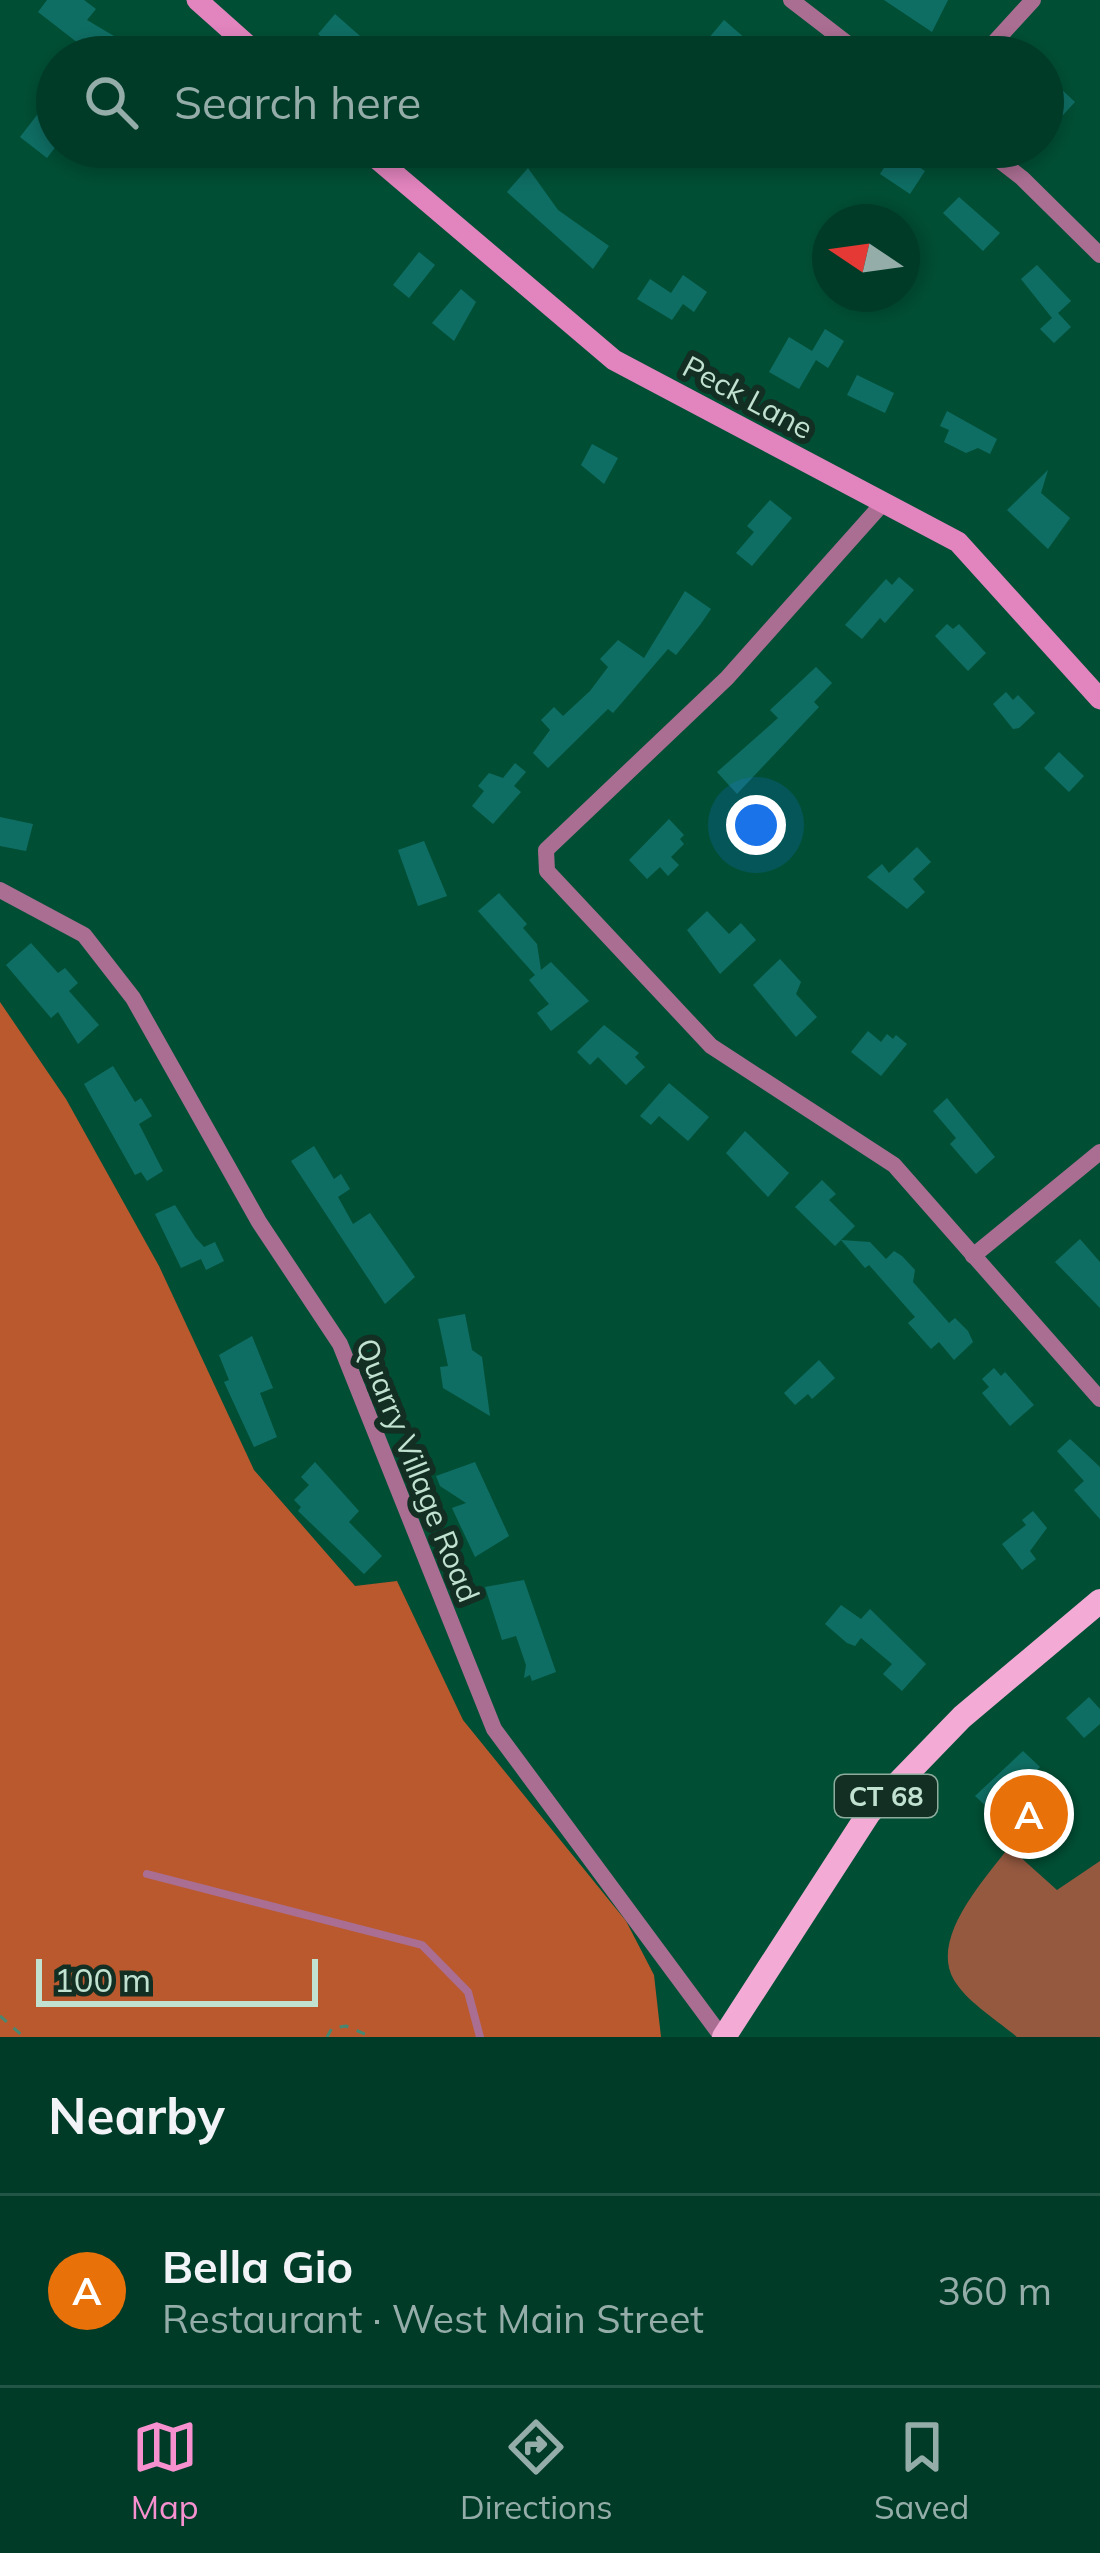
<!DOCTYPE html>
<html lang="en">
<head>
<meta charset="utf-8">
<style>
  :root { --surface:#003b28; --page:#0a4230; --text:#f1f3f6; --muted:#95ada8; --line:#225545; --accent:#f690cf }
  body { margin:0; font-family:Mulish,sans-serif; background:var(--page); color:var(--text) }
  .compass { position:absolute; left:812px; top:204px; width:108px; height:108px; border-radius:50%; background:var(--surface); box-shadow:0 6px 18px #0003; rotate:283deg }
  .scale { position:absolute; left:36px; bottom:30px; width:282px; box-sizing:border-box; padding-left:12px; border:6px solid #c1e1d1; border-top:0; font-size:33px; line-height:42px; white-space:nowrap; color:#c1e1d1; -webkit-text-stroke:9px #132f23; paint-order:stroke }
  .you { position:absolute; left:756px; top:825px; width:42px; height:42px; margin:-30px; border:9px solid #fff; border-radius:50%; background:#1a73e8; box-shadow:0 0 0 18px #1a73e833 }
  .badge { display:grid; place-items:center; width:78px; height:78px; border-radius:50%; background:var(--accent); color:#fff; font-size:39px; font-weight:700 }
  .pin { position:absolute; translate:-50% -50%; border:6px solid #fff; box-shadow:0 3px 12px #0006 }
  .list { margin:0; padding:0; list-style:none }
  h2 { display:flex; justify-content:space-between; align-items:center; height:156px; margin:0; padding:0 48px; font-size:51px }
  h2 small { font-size:39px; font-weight:400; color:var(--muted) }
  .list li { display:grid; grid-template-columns:78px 1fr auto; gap:36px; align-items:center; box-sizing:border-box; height:192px; padding:0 48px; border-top:3px solid var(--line) }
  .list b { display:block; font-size:45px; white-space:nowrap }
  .list p { margin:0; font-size:39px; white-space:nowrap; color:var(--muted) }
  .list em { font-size:39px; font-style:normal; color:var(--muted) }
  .icon { flex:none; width:66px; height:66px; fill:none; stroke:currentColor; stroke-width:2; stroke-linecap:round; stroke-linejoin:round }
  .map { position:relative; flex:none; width:1100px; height:2037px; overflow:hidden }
  .search { position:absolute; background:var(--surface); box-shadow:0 6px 18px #0003; left:36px; right:36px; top:36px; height:132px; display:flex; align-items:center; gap:30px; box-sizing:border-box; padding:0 42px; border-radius:66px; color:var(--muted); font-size:45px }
  .sheet { height:348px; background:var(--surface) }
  nav { display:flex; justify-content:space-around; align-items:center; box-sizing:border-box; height:168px; border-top:3px solid var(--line); background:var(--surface); font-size:33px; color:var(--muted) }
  nav a { display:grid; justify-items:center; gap:6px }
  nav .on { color:var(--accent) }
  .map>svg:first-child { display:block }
</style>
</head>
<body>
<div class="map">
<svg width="1100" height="2037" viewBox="0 0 1100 2037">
  <rect width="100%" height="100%" fill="#004f35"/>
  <path fill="#955940" d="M 1009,1847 L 1057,1890 L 1100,1861 L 1100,2037 L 1017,2037 C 997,2020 967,2002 954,1980 C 929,1938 986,1878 1009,1847 Z"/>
  <path fill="#ba592e" d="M 0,1002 L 66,1099 L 159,1266 L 254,1470 L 355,1586 L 397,1581 L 463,1720 L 626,1921 L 654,1975 L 661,2037 L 0,2037 Z"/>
  <g fill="#0f6e64">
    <path d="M 47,0 L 84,0 L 96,9 L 87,20 L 114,36 L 131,57 L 96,57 L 38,12 Z"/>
    <path d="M 884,0 L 948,0 L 932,32 Z"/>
    <path d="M 335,14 L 384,57 L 360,57 L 349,48 L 343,55 L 318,34 Z"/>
    <path d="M 724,20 L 767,57 L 729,57 L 708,39 Z"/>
    <path d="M 1043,72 L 1075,102 L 1053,126 L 1043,117 Z"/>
    <path d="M 57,89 L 57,145 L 47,158 L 20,137 Z"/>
    <path d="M 895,151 L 925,171 L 910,194 L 880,174 Z"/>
    <path d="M 528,168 L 558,210 L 609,246 L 593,269 L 507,192 Z"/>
    <path d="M 959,197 L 1000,233 L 983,251 L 943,213 Z"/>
    <path d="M 419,252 L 435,265 L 409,298 L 393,285 Z"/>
    <path d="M 1037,265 L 1071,301 L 1058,313 L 1071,327 L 1054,343 L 1040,329 L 1052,318 L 1021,279 Z"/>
    <path d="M 683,275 L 707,292 L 694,312 L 683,304 L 672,320 L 637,299 L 650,279 L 671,293 Z"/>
    <path d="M 461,289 L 476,302 L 454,341 L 432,323 Z"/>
    <path d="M 825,329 L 844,341 L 828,368 L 816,360 L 799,389 L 769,372 L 789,337 L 812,351 Z"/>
    <path d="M 857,375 L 894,393 L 885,413 L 847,395 Z"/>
    <path d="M 947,411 L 997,439 L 990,454 L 978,448 L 966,453 L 944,442 L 949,430 L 940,426 Z"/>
    <path d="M 592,444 L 618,458 L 604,484 L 581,465 Z"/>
    <path d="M 1048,470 L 1041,493 L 1070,518 L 1048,549 L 1007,510 Z"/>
    <path d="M 770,500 L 792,518 L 752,566 L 736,553 L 754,532 L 747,526 Z"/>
    <path d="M 899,577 L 914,590 L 885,623 L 880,618 L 862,639 L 845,625 L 886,579 L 892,585 Z"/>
    <path d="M 685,591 L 711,609 L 700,625 L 676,655 L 668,649 L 613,713 L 608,709 L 548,768 L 533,753 L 550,730 L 541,720 L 554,707 L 563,716 L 590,691 L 608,667 L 600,659 L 618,640 L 644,658 Z"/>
    <path d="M 947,624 L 953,629 L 959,624 L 986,653 L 968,671 L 935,636 Z"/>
    <path d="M 816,667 L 832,683 L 814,702 L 819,707 L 737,794 L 717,772 L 778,718 L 770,710 Z"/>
    <path d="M 1006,692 L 1013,700 L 1018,695 L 1035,713 L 1019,728 L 1013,729 L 993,704 Z"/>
    <path d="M 1059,752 L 1084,776 L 1069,792 L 1044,768 Z"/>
    <path d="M 515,763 L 526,772 L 514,786 L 521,792 L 493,824 L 472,806 L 484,791 L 478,786 L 489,773 L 503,778 Z"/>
    <path d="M 0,817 L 33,824 L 26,851 L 0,846 Z"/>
    <path d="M 669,819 L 684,835 L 680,839 L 684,844 L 671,857 L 679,865 L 668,876 L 660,867 L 647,879 L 629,860 Z"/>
    <path d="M 424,841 L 447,896 L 418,906 L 398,850 Z"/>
    <path d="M 917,847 L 931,862 L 913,879 L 925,892 L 907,909 L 867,877 L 882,864 L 889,873 Z"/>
    <path d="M 499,893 L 527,924 L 523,928 L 537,944 L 541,970 L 551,962 L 589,1001 L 551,1031 L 537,1013 L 549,1004 L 529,980 L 535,975 L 478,911 Z"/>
    <path d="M 707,911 L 729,934 L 741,923 L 756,940 L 720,974 L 687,930 Z"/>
    <path d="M 31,943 L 58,973 L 65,968 L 78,983 L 69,991 L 99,1025 L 78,1044 L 58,1012 L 51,1018 L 6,965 Z"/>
    <path d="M 780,959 L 801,982 L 796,994 L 817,1017 L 796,1037 L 753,985 Z"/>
    <path d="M 604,1025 L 639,1053 L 635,1057 L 645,1067 L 626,1085 L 598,1057 L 590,1065 L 577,1052 Z"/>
    <path d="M 868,1031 L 881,1042 L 887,1034 L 893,1039 L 896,1035 L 907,1044 L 881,1076 L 851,1052 Z"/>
    <path d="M 113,1066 L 135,1102 L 141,1098 L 152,1116 L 139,1124 L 163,1171 L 147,1181 L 141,1172 L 135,1175 L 84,1084 Z"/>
    <path d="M 669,1083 L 709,1117 L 688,1141 L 659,1116 L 651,1125 L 640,1116 Z"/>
    <path d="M 947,1098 L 995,1157 L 976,1174 L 950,1144 L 956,1138 L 933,1111 Z"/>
    <path d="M 745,1131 L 789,1173 L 768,1197 L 726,1153 Z"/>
    <path d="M 314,1146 L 334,1179 L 341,1174 L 350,1189 L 338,1197 L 353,1224 L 370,1213 L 415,1277 L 385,1304 L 291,1161 Z"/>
    <path d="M 822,1180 L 836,1194 L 829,1200 L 855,1226 L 841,1240 L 870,1242 L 886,1259 L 894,1251 L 902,1256 L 915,1270 L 913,1282 L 949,1323 L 955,1318 L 968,1331 L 973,1342 L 954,1360 L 939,1342 L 931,1349 L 908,1323 L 915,1317 L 869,1265 L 865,1268 L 841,1240 L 835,1246 L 795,1207 Z"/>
    <path d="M 175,1205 L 195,1237 L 204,1247 L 215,1242 L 224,1261 L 206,1270 L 201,1259 L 181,1268 L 155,1214 Z"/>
    <path d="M 1080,1239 L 1100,1262 L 1100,1308 L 1055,1262 Z"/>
    <path d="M 465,1314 L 472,1350 L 482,1357 L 490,1416 L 443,1388 L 440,1367 L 448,1366 L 438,1319 Z"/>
    <path d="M 252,1336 L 273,1388 L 260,1393 L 277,1437 L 254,1447 L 224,1382 L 229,1380 L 219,1355 Z"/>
    <path d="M 819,1360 L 835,1378 L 812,1399 L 808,1394 L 795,1405 L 784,1393 Z"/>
    <path d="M 994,1368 L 1001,1376 L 1005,1372 L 1034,1405 L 1010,1426 L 982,1393 L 989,1387 L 982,1379 Z"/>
    <path d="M 1070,1439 L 1100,1467 L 1100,1519 L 1074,1490 L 1084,1481 L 1057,1451 Z"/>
    <path d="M 315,1462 L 359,1511 L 349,1522 L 382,1556 L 364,1574 L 298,1511 L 301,1507 L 294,1500 L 309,1485 L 301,1477 Z"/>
    <path d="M 475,1462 L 509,1536 L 475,1557 L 452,1508 L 466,1503 L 440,1486 L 436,1476 Z"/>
    <path d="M 1033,1511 L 1047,1528 L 1030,1551 L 1036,1559 L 1022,1570 L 1002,1544 L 1026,1525 L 1022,1520 Z"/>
    <path d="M 524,1580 L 556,1672 L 532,1681 L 530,1675 L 524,1678 L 526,1665 L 516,1636 L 502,1640 L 485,1587 Z"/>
    <path d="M 841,1605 L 861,1619 L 870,1609 L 926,1664 L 902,1691 L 883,1674 L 892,1664 L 861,1638 L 855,1646 L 847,1643 L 825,1624 Z"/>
    <path d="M 1089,1697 L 1100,1709 L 1100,1724 L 1084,1738 L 1066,1718 Z"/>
    <path d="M 1023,1751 L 1040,1767 L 1023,1785 L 1055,1813 L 1033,1838 L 1008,1816 L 1003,1822 L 975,1796 Z"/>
  </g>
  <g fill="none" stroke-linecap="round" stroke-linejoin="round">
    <g stroke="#4a8771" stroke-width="3" stroke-dasharray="9 9" stroke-linecap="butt">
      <path d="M 0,2016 L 24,2037"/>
      <path d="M 327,2037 L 332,2028 L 346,2026 L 372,2037"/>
    </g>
    <path stroke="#aa6e92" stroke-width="8" d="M 147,1874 L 422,1945 L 468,1992 L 480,2037"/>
    <g stroke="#aa6e92" stroke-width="16">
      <path d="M 791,0 L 865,57"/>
      <path d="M 981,57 L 1033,0"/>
      <path d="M 982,147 L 1022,178 L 1100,255"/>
      <path d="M 884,502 L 727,678 L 546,850 L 547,871 L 711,1046 L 894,1165 L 1100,1399"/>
      <path d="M 0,890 L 84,935 L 133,998 L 259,1222 L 340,1344 L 494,1729 L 722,2037"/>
      <path d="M 973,1256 L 1100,1152"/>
    </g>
    <g stroke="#e284be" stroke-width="21">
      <path d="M 197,0 L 261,57"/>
      <path d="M 363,147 L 614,360 L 958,542 L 1100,699"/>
    </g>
    <path stroke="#f3aad5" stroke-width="24" d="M 724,2037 L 869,1813 L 962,1717 L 1100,1601"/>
  </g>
  <g text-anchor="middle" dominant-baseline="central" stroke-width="12" stroke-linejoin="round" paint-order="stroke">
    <rect fill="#132f23" stroke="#8dac9d" stroke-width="3" x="835" y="1775" width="102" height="42" rx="9"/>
    <g font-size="27" font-weight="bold" fill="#c1e1d1">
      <text x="886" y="1796">CT 68</text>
    </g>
    <g font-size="30" fill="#c1e1d1" stroke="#132f23">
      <text transform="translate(748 397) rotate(28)">Peck Lane</text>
      <text transform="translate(418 1470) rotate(68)">Quarry Village Road</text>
    </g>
  </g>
</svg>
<svg class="compass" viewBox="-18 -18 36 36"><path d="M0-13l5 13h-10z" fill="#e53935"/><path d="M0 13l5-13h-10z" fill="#95ada8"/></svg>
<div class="scale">100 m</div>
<div class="you"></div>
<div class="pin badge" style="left:1029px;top:1814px;background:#e8710a">A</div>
<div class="search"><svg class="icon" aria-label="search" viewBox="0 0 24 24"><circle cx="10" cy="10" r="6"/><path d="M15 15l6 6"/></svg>Search here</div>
</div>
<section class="sheet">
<h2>Nearby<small></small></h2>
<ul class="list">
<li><span class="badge" style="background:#e8710a">A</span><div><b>Bella Gio</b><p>Restaurant · West Main Street</p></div><em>360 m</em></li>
</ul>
</section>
<nav>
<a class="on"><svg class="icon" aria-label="map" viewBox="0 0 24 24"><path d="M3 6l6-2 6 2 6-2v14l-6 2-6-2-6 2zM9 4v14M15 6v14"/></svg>Map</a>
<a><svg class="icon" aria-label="directions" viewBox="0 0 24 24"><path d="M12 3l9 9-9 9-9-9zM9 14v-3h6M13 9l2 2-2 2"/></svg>Directions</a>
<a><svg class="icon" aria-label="saved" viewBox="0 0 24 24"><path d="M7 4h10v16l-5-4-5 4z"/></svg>Saved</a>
</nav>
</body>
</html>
